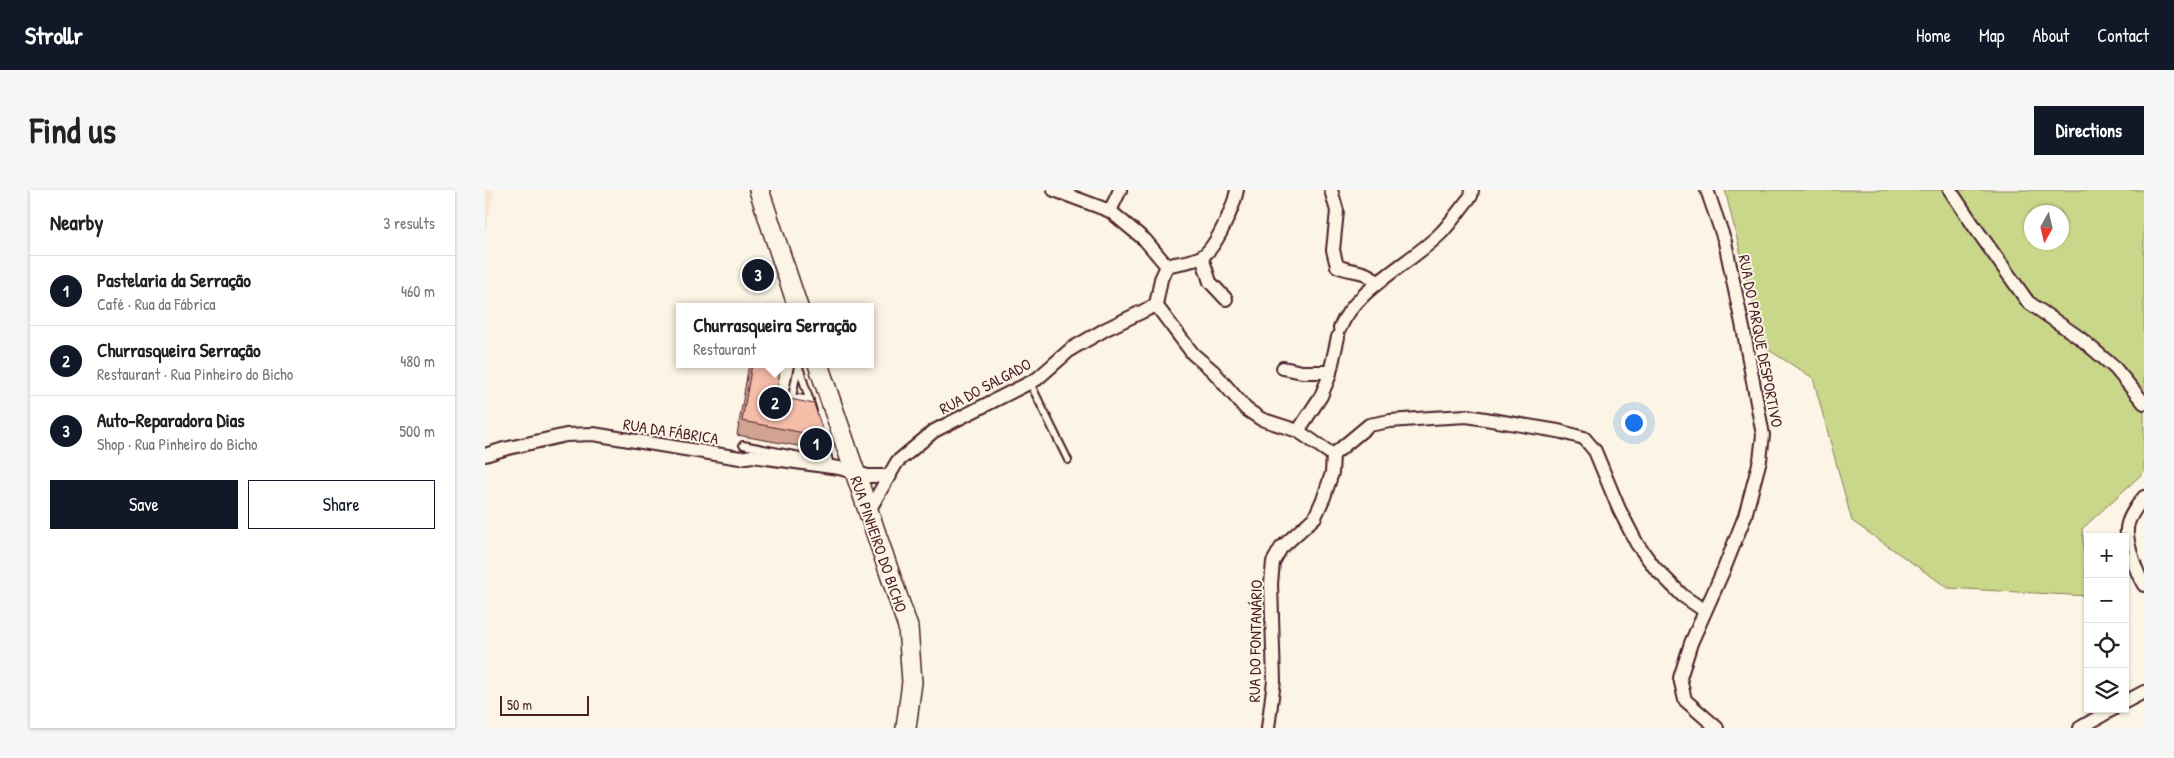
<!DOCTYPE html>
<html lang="en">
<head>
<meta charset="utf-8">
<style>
  :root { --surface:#fff; --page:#f6f6f6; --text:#222; --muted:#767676; --line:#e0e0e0; --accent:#111827 }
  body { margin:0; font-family:"Patrick Hand",sans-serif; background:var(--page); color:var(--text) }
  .controls { position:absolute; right:15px; bottom:15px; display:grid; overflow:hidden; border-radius:0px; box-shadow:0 1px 4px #0004 }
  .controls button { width:45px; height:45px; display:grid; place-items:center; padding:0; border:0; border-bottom:1px solid var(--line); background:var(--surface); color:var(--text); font:25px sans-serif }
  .compass { position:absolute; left:1539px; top:15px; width:45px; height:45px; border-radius:50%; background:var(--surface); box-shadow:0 1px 4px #0004; rotate:188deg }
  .scale { position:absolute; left:15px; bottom:12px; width:89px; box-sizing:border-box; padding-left:5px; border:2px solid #4a1f2b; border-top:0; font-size:14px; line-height:18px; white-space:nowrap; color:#4a1f2b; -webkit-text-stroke:4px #fcf5e5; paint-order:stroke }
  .you { position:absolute; left:1148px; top:232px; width:18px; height:18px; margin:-12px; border:4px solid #fff; border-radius:50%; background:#1a73e8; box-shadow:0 0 0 8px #1a73e833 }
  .badge { display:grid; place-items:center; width:32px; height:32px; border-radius:50%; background:var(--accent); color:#fff; font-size:16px; font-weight:700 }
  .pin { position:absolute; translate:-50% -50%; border:2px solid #fff; box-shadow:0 1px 5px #0006 }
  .popup { position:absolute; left:191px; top:113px; width:198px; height:65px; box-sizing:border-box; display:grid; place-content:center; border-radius:0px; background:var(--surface); filter:drop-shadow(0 1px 4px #0005); font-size:16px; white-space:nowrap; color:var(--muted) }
  .popup b { font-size:19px; color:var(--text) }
  .popup::after { content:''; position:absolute; left:50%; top:100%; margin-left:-10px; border:10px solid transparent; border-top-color:var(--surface) }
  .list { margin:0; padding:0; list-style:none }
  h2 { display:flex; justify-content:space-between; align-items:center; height:65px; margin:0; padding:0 20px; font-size:21px }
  h2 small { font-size:16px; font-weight:400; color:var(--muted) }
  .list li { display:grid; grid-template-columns:32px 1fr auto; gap:15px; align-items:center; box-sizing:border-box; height:70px; padding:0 20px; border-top:1px solid var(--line) }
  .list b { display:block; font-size:19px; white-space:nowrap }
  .list p { margin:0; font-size:16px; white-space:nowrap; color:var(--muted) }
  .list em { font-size:16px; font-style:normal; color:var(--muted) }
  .actions { display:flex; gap:10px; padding:15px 20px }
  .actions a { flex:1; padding:11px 0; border:1px solid var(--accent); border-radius:0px; text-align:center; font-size:18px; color:var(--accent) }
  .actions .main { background:var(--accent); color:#fff }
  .icon { flex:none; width:28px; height:28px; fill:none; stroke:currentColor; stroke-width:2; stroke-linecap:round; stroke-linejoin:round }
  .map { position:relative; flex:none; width:1659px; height:538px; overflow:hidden; border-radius:0px }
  header { display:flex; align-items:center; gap:30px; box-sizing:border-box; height:70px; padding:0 25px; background:var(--accent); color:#fff }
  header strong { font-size:24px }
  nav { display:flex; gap:28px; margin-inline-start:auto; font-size:18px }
  .intro { display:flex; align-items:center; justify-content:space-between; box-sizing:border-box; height:120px; padding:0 30px }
  h1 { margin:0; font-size:35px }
  .button { padding:12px 22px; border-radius:0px; background:var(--accent); color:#fff; font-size:18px; font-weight:700 }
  main { display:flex; gap:30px; padding:0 30px }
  aside { flex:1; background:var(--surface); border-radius:0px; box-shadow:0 1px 4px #0004 }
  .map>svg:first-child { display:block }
</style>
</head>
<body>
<header>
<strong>Strollr</strong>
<nav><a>Home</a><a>Map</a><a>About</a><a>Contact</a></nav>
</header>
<div class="intro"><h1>Find us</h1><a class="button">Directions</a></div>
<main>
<aside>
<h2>Nearby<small>3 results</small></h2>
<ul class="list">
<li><span class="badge">1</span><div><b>Pastelaria da Serração</b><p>Café · Rua da Fábrica</p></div><em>460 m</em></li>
<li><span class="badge">2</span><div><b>Churrasqueira Serração</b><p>Restaurant · Rua Pinheiro do Bicho</p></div><em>480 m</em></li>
<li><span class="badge">3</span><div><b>Auto-Reparadora Dias</b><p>Shop · Rua Pinheiro do Bicho</p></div><em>500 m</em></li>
</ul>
<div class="actions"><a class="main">Save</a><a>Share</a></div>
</aside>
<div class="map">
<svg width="1659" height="538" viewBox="0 0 1659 538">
  <rect width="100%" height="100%" fill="#fcf5e5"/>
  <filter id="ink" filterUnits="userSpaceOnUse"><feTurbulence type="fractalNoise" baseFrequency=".02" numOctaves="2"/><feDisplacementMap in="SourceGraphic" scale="10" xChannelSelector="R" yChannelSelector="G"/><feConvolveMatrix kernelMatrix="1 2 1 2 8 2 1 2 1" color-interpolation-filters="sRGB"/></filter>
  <g filter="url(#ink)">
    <path fill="#fae4d3" d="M 0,0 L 9,0 L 1,40 L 0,40 Z"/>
    <path fill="#c9d78a" stroke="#8a7b5a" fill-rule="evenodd" d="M 1240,0 L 1659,0 L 1659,282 L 1597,339 L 1603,406 L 1463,398 L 1367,331 L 1328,188 L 1279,157 ZM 1546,22 L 1576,22 L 1576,52 L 1546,52 Z"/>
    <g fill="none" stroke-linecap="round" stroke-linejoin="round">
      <defs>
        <g id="service">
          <path d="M 313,174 L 328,221"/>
          <path d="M 313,176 L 307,207 L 325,210"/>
          <path d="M 545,193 L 583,270"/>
          <path d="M 336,244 L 344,271"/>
          <path d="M 258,255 L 336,270"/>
        </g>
        <g id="minor">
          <path d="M 569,0 L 625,21 L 660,50 L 682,76"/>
          <path d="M 846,0 L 852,21 L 848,60 L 852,76 C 867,83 882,79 892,93"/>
          <path d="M 1222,0 L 1240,52 L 1259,143 L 1278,245 L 1275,270 L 1260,326 L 1239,379 L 1206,453 L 1195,488 L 1200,510 L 1232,538"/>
          <path d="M 1465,0 L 1489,36 L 1543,112 L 1595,148 L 1630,178 L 1659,213"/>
          <path d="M 625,21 L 635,0"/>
          <path d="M 717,67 L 725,92 L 741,109"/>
          <path d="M 671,115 L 708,164 L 728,181 L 761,219 L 776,229 L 813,241 L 848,265"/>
          <path d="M 671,115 L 676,89 L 682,76 C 692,73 707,72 716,67 C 731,59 749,16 752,0"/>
          <path d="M 855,138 C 870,99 928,72 957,42 C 967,31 976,18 986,6 L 987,0"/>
          <path d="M 798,178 L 817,182 L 845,182"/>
          <path d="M 813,241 L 836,206 L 844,187 L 853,147"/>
          <path d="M 0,265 L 19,259 L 81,245 L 108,244 L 255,268 L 267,266 L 354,278 L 383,286 L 405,286"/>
          <path d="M 1659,307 C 1639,332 1638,340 1648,370 C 1651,379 1654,387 1659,395"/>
          <path d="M 383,322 L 412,272 L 449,241 L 552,189 L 586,159 L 621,139 L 671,115"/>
          <path d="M 1640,512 L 1659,502"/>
          <path d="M 783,538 L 789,491 L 786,394 L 788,372 L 796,358 L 830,327 L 839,307 L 847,283 L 848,265 L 884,235 L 905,231 L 946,228 L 982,226 L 1073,241 L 1099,248 L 1110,261 L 1134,319 L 1152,354 L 1170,378 L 1198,406 L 1220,421"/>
          <path d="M 1595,538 L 1628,519"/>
        </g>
        <g id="secondary">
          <path d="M 274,0 L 313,117"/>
          <path d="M 333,174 L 423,437 L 427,492 L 421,538"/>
        </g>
      </defs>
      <use href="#service" stroke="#4a1f2b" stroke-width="10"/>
      <use href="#minor" stroke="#4a1f2b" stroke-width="16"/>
      <use href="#secondary" stroke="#4a1f2b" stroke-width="22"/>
      <use href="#service" stroke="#fcf5e5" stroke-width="6"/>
      <use href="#minor" stroke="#fcf5e5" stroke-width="12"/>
      <use href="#secondary" stroke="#fcf5e5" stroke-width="19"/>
    </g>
    <path fill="#d3a391" stroke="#4a1f2b" d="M 264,174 L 296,174 L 291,206 L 340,247 L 335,260 L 252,245 Z"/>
    <path fill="#ac8576" stroke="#4a1f2b" d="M 1644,362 L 1641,369 L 1640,369 L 1640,363 Z"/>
    <g fill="#f5bea9" stroke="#4a1f2b">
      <path d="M 267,174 L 296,174 L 291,206 L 329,214 L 340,247 L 257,231 Z"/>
      <path d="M 1640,345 L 1644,362 L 1640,363 L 1640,347 L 1631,347 Z"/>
    </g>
  </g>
  <g text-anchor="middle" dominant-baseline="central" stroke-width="4" stroke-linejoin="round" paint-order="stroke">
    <g font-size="16" fill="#4a1f2b" stroke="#fcf5e5">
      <text transform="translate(1276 151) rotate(79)">RUA DO PARQUE DESPORTIVO</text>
      <text transform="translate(500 196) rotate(-28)">RUA DO SALGADO</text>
      <text transform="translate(186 241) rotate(9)">RUA DA FÁBRICA</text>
      <text transform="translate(394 354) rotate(71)">RUA PINHEIRO DO BICHO</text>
      <text transform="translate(770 451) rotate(-89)">RUA DO FONTANÁRIO</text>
    </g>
  </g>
</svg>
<div class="controls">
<button>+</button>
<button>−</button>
<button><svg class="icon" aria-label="locate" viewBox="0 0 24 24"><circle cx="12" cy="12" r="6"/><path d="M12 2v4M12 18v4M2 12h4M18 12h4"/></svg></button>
<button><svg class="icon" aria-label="layers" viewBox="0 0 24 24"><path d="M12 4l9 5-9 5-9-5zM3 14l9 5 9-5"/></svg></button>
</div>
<svg class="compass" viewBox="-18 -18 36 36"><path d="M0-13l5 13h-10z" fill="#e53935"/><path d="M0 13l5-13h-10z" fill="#767676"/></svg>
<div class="scale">50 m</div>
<div class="you"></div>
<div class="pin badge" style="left:331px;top:254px">1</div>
<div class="pin badge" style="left:290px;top:213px">2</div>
<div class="popup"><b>Churrasqueira Serração</b>Restaurant</div>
<div class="pin badge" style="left:273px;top:85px">3</div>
</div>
</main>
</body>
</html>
